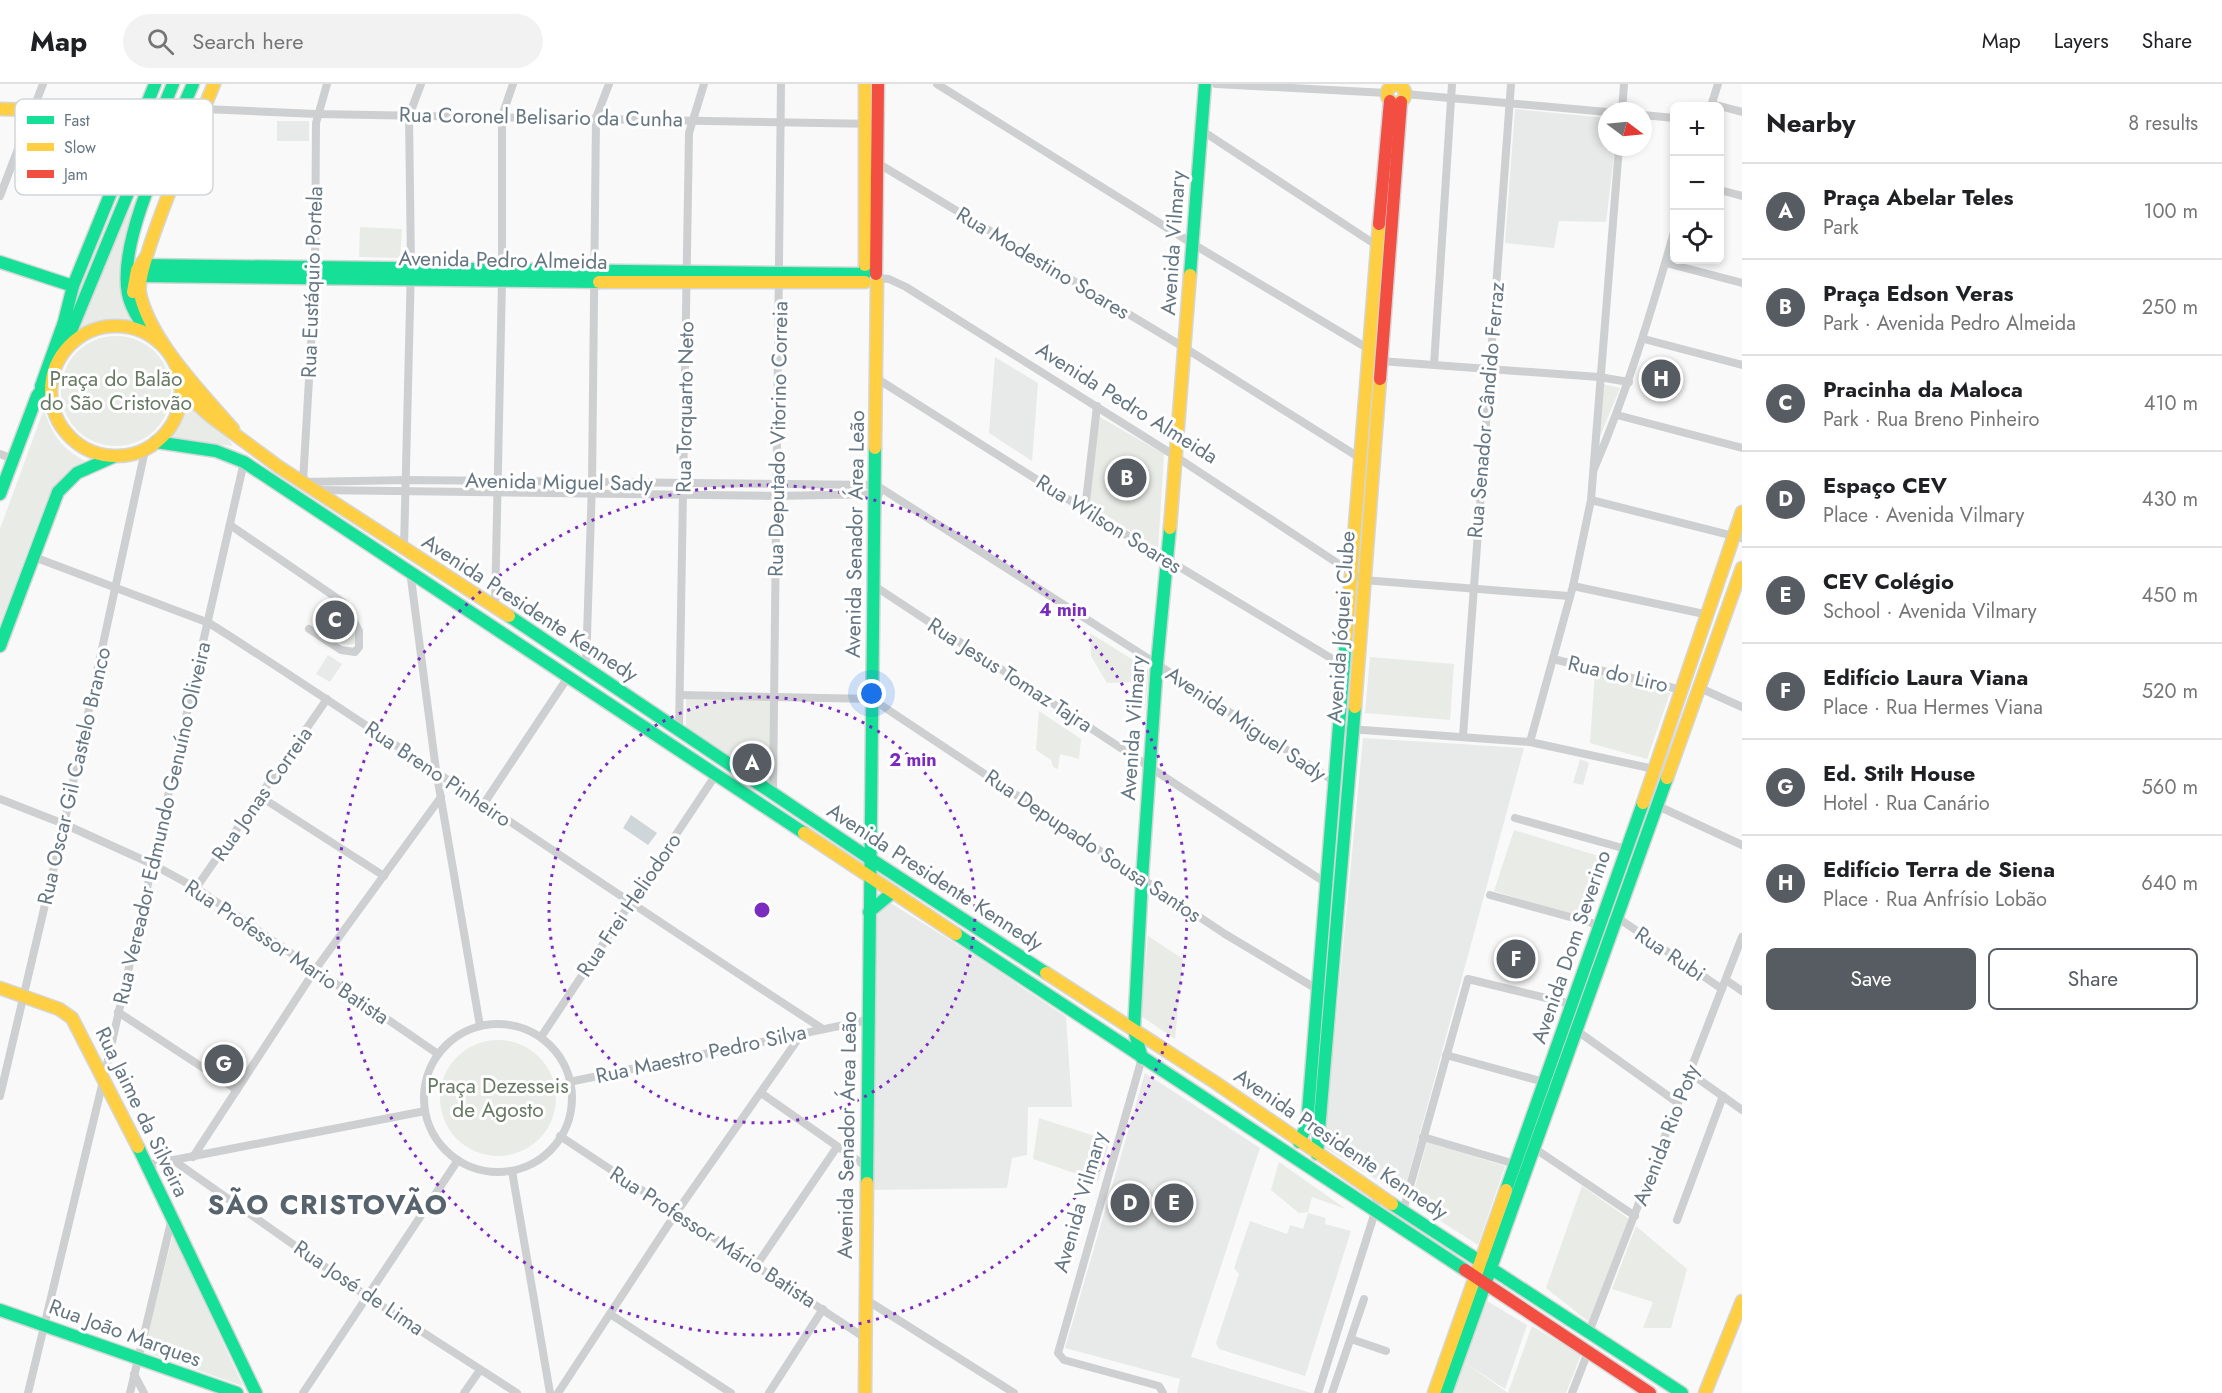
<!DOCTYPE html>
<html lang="en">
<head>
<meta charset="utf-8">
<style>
  :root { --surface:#fff; --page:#f2f2f2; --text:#202124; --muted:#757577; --line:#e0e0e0; --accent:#565c61 }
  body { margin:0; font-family:Jost,sans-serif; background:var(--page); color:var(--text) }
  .controls { position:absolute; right:18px; top:18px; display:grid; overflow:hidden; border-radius:9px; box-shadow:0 3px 9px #0003 }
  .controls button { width:54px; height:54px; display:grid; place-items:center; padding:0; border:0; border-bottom:2px solid var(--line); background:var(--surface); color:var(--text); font:30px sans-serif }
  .compass { position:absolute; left:1598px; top:18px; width:54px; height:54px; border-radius:50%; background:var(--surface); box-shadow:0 3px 9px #0003; rotate:106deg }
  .you { position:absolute; left:872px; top:610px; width:21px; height:21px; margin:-15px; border:4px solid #fff; border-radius:50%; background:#1a73e8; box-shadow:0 0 0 9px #1a73e833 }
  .badge { display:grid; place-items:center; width:39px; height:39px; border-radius:50%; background:var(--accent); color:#fff; font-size:20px; font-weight:700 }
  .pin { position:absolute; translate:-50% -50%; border:3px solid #fff; box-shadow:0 2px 6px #0006 }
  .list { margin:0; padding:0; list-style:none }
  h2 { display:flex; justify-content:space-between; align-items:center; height:78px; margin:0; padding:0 24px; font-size:26px }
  h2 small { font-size:20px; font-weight:400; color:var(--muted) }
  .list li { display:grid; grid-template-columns:39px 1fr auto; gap:18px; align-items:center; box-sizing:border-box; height:96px; padding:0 24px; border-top:2px solid var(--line) }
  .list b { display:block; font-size:22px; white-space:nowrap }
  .list p { margin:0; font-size:20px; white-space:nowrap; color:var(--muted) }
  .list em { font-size:20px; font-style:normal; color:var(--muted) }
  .actions { display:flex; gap:12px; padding:18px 24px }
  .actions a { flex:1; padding:14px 0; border:2px solid var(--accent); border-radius:9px; text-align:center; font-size:21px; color:var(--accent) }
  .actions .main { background:var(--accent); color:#fff }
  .icon { flex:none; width:33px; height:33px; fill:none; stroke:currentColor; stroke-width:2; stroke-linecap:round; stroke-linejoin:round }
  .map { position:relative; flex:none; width:1742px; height:1309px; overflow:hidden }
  header { display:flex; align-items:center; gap:36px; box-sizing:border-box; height:84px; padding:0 30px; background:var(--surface); border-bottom:2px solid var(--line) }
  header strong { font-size:28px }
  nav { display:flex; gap:33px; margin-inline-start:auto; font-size:21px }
  .search { width:420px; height:54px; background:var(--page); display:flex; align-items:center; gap:15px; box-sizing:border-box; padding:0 21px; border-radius:33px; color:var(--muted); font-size:22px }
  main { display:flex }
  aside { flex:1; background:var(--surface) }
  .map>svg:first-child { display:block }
</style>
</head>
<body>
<header>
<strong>Map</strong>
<div class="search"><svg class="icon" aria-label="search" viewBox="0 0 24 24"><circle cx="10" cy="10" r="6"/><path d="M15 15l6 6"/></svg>Search here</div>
<nav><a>Map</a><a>Layers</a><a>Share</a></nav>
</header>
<main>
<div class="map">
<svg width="1742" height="1309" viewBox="0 0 1742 1309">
  <rect width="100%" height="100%" fill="#f9f9f9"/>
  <g fill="#e8e9e9">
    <path d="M 1515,25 L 1607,34 L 1607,63 L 1615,63 L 1606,138 L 1559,137 L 1554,164 L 1505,159 Z"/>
    <rect x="277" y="37" width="32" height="20"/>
    <path d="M 995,273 L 1038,299 L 1032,377 L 989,349 Z"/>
    <path d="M 328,571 L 342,580 L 330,598 L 316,590 Z"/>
    <path d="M 1363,654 L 1524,664 L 1403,1112 L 1324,1063 Z"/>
    <path d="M 1580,675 L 1589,679 L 1583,701 L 1573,699 Z"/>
    <path d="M 889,818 L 966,866 L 1066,933 L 1072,1023 L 1028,1023 L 1027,1071 L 1012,1074 L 1007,1104 L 871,1106 L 874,832 Z"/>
    <path d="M 1145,989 L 1260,1064 L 1191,1273 L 1311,1309 L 1177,1309 L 1180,1295 L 1065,1264 Z"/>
    <path d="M 1308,1129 L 1326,1134 L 1325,1140 L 1351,1147 L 1305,1292 L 1219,1265 L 1216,1259 L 1239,1190 L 1234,1184 L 1250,1137 L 1287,1150 L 1290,1141 L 1303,1145 Z"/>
    <path d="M 1487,1217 L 1527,1241 L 1505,1305 L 1464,1278 Z"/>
  </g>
  <g fill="#e8ebe6">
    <path d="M 136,114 L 141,116 L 130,143 L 119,194 L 132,238 C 109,233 94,235 74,247 L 91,201 Z"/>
    <path d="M 360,143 L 402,145 L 400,174 L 359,173 Z"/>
    <circle cx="116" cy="307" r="55"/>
    <path d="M 1603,300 L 1620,304 L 1597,360 Z"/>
    <path d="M 185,315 L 224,349 L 233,362 L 169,354 L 178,338 Z"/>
    <path d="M 44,325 C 52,351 61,364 85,377 C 66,386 57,397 47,415 L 0,540 L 0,445 Z"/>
    <path d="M 1098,332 L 1164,370 L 1158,465 L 1089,420 Z"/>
    <path d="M 332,517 L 343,522 L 356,540 L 355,560 C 337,563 325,553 314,540 L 322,519 Z"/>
    <path d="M 1090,549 L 1149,586 L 1145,626 L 1133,625 L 1133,598 L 1107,599 L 1091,572 Z"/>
    <path d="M 1370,573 L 1454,580 L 1450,636 L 1365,629 Z"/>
    <path d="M 1595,587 L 1670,609 L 1647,675 L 1590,659 Z"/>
    <path d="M 686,613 L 775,613 L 773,709 L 686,648 Z"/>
    <path d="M 1039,627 L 1081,655 L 1079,675 L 1060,670 L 1058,685 L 1053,683 L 1051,676 L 1036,666 Z"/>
    <path d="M 1514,746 L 1605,774 L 1586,835 L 1494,807 Z"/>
    <path d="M 1148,852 L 1183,875 L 1175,955 L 1141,932 Z"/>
    <circle cx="498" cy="1014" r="58"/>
    <path d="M 1039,1034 L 1110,1057 L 1098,1097 L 1033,1075 Z"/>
    <path d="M 1427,1058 L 1505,1082 L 1478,1161 L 1411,1118 Z"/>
    <path d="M 1279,1078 L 1346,1125 L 1312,1113 L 1308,1128 L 1299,1129 L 1271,1106 Z"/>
    <path d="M 1582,1102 L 1629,1135 L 1589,1238 L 1546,1204 Z"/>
    <path d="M 1636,1142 L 1687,1185 L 1671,1244 L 1643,1244 L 1653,1218 L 1612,1205 Z"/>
    <path d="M 173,1151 L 243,1302 L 143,1267 Z"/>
    <path d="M 1532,1242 L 1581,1271 L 1566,1309 L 1452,1309 L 1464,1278 L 1508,1309 Z"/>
  </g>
  <path fill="#ced6d9" d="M 631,731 L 657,749 L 648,761 L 623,744 Z"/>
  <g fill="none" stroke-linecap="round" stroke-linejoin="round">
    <defs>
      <g id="fast">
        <path d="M 0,178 L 73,202"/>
        <path d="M 144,181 L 865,190 L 865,181"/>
        <path d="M 1190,191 L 1205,0"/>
        <path d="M 141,192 L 599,198"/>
        <path d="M 150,250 C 140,238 131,225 128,210 C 117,154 171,52 193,0"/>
        <path d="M 64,264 L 173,0"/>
        <path d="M 41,302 L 64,238 L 73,202 L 155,0"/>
        <path d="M 156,358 L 216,367 L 244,378 L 804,749"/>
        <path d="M 0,410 L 37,312 L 52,291"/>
        <path d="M 509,532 L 869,774 L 1046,889"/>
        <path d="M 0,562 L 58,408 L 77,389 L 113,373"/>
        <path d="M 869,828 L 893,808"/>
        <path d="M 956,850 L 1465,1186"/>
        <path d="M 1142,974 L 1134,946 L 1142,795 L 1157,580 L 1170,444"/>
        <path d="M 1299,1058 L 1307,1041 L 1346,554"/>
        <path d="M 138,1063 L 256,1309"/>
        <path d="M 1317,1070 L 1355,623"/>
        <path d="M 867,1099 L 875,364"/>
        <path d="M 1506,1106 L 1643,719"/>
        <path d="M 1392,1120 L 1682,1309"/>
        <path d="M 0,1226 L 237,1309"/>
        <path d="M 1446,1309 L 1667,694"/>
      </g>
      <g id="slow">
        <path d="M 214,0 C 200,35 134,183 140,210 C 151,258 202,309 233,345"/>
        <path d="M 865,0 L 865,181"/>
        <circle cx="1396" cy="10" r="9"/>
        <path d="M 0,25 L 144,29"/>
        <path d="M 599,198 L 865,198"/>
        <path d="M 133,208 L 137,186 L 146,173"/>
        <circle cx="116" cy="307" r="65"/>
        <path d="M 179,294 L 198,321 L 210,332 L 279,383 L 509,532"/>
        <path d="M 875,364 L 877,198"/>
        <path d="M 1170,444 L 1190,191"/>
        <path d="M 1346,554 L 1379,140"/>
        <path d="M 1355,623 L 1380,295"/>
        <path d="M 1667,694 L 1742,484"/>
        <path d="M 1643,719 L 1742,428"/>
        <path d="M 804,749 L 956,850"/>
        <path d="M 1046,889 L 1216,999 L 1392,1120"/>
        <path d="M 0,904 L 59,925 L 72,934 L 138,1063"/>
        <path d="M 865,1309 L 867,1099"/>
        <path d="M 1434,1309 L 1506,1106"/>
        <path d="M 1705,1309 L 1742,1217"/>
      </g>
      <g id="jam">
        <path d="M 1379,140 L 1390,17"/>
        <path d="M 876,190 L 878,0"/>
        <path d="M 1380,295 L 1401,18"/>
        <path d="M 1465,1186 L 1650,1309"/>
      </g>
    </defs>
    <use href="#fast" stroke="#d5d6d7" stroke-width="15"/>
    <use href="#slow" stroke="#d5d6d7" stroke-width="15"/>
    <use href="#jam" stroke="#d5d6d7" stroke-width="15"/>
    <g stroke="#cecfd0" stroke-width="8">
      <path d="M 327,0 L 316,39 L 315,193 L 303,398 L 407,396 L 876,401 L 1157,580 L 1335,698"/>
      <path d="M 937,0 L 1193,160 L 1367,264 L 1380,277 L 1599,293 L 1629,298"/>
      <path d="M 1216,0 L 1387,9"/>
      <path d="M 1405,10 L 1607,28"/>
      <path d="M 1712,20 L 1742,28"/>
      <path d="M 1711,22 L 1718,0"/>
      <path d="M 204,25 L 317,30 L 877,40"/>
      <path d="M 1622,27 L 1624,0"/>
      <path d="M 1643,31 L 1674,34"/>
      <path d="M 1201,46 L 1376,161"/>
      <path d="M 879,80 L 1185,264 L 1360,374"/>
      <path d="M 1720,106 L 1742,112"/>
      <path d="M 0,112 L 43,0"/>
      <path d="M 1666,179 L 1742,199"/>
      <path d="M 878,194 L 889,195 L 906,203 L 1175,372 L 1363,496 L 1569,512"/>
      <path d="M 1644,255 L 1742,281"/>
      <path d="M 1434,281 L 1452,0"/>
      <path d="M 876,294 L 1085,426 L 1344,582"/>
      <path d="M 1617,331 L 1742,364"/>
      <path d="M 0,370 L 13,375"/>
      <path d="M 1594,385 C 1627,308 1651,229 1674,148"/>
      <path d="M 316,406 L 776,412 L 879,410"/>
      <path d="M 1591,416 L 1742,454"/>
      <path d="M 1085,426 L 1097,322"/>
      <path d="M 230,441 L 344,519 L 359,547 L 359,563 L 355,568 L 341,566 L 309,545"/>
      <path d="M 404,464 L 411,181 L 409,32 L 421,0"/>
      <path d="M 34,473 L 209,539 L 228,551 C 428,680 623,816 823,945"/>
      <path d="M 410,487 L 436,686 L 480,942"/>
      <path d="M 873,501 L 1329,801"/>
      <path d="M 1573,502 L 1709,531"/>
      <path d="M 495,523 L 502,197 L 502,32 L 513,0"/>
      <path d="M 1553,575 L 1682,606"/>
      <path d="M 586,582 L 592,399 L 596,34 L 609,0"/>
      <path d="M 1700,604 L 1742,623"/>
      <path d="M 681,611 L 872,615 L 1225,850 L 1330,913"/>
      <path d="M 1349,645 L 1530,658 L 1654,685"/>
      <path d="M 679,647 L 689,49 L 704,0"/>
      <path d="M 1463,652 L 1511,0"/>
      <path d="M 1530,658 L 1573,502 L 1591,416 L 1619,63"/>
      <path d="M 773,709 L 781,0"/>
      <path d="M 261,713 L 384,792"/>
      <path d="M 0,715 L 64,740 L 152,780 L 196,804 L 438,970"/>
      <path d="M 483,721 L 568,593"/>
      <path d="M 1658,722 L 1742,761"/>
      <path d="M 1515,734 L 1626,765"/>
      <path d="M 196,804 L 327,615"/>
      <path d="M 1490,811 L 1599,841"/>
      <path d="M 1618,834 L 1722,905"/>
      <path d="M 1726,896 L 1742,907"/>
      <path d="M 118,928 L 237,1006"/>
      <circle cx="498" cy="1014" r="74"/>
      <path d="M 1576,946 L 1678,1019"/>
      <path d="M 541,953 L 717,689"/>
      <path d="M 1446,971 L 1544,998"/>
      <path d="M 1142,974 L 1058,1269 L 1064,1276 L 1159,1302 L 1163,1309"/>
      <path d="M 1690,989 L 1742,1026"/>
      <path d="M 569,998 L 868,936"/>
      <path d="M 761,1009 L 867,1083"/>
      <path d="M 0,1012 L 64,740 L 144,371"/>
      <path d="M 560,1052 L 865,1254"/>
      <path d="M 1423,1053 L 1515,1080"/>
      <path d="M 1534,1064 L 1635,1132"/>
      <path d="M 193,1073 L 315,886 L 441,713"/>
      <path d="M 173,1076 L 368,1213 L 517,1309"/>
      <path d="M 148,1081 L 425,1027"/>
      <path d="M 512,1087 L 550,1309"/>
      <path d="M 1403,1127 L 1468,895 L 1571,920"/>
      <path d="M 1677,1136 L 1723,1012"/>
      <path d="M 756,1182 L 837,1063"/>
      <path d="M 865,1215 L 1014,1309"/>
      <path d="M 610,1230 L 731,1309"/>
      <path d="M 1589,1248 L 1742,853"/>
      <path d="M 1351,1255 L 1386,1267"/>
      <path d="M 134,1290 L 144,1309"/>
      <path d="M 28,1309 L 104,993 L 244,378"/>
      <path d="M 130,1309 L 172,1134"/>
      <path d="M 303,1309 L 458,1076"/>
      <path d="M 464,1309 L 480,1286"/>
      <path d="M 558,1309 L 676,1129 L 803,948"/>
      <path d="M 769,1309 L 823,1225"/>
      <path d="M 1318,1309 L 1375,1128 L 1377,1111"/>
      <path d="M 1332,1309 L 1364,1215"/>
      <path d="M 1572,1309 L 1588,1268"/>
    </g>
    <use href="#fast" stroke="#16e098" stroke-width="12"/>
    <use href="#slow" stroke="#ffcf43" stroke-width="12"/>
    <use href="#jam" stroke="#f24e42" stroke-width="12"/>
  </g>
  <g fill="none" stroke="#7b2cbf" stroke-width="3" stroke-dasharray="3 6">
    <circle cx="762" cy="826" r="213"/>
    <circle cx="762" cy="826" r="425"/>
  </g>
  <g text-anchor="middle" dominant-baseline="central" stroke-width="6" stroke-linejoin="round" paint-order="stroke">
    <g font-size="21" fill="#657683" stroke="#fff">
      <text transform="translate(541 33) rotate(1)">Rua Coronel Belisario da Cunha</text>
      <text transform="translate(1173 159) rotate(-86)">Avenida Vilmary</text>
      <text transform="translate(503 176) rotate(1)">Avenida Pedro Almeida</text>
      <text transform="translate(1043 179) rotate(31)">Rua Modestino Soares</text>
      <text transform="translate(312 198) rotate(-88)">Rua Eustáquio Portela</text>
      <text transform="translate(1127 319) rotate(32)">Avenida Pedro Almeida</text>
      <text transform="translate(685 323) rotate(-89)">Rua Torquarto Neto</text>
      <text transform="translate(1486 326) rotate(-85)">Rua Senador Cândido Ferraz</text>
      <text transform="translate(778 355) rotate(-89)">Rua Deputado Vitorino Correia</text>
      <text transform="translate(559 398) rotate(1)">Avenida Miguel Sady</text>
      <text transform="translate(1109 440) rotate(32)">Rua Wilson Soares</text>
      <text transform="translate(855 450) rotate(-89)">Avenida Senador Área Leão</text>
      <text transform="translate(530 524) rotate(33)">Avenida Presidente Kennedy</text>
      <text transform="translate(1341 543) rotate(-86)">Avenida Jóquei Clube</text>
      <text transform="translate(1618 590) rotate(13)">Rua do Liro</text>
      <text transform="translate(1010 591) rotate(33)">Rua Jesus Tomaz Tajra</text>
      <text transform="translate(1246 640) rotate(34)">Avenida Miguel Sady</text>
      <text transform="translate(1133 644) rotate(-86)">Avenida Vilmary</text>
      <text transform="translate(438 690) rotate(34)">Rua Breno Pinheiro</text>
      <text transform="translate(74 692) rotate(-77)">Rua Oscar Gil Castelo Branco</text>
      <text transform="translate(262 710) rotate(-55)">Rua Jonas Correia</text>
      <text transform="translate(162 739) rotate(-77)">Rua Vereador Edmundo Genuíno Oliveira</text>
      <text transform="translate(1093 762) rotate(34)">Rua Depupado Sousa Santos</text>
      <text transform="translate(935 793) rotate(33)">Avenida Presidente Kennedy</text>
      <text transform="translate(629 821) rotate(-56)">Rua Frei Heliodoro</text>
      <text transform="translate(1571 863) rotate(-71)">Avenida Dom Severino</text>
      <text transform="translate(287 868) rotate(34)">Rua Professor Mario Batista</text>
      <text transform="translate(1670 870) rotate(34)">Rua Rubi</text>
      <text transform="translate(701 970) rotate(-12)">Rua Maestro Pedro Silva</text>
      <text transform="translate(142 1028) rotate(64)">Rua Jaime da Silveira</text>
      <text transform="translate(847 1051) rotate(-89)">Avenida Senador Área Leão</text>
      <text transform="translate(1666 1051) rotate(-69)">Avenida Rio Poty</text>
      <text transform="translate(1341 1060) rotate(34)">Avenida Presidente Kennedy</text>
      <text transform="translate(1080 1118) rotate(-74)">Avenida Vilmary</text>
      <text transform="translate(713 1153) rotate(33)">Rua Professor Mário Batista</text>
      <text transform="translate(359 1204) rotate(34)">Rua José de Lima</text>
      <text transform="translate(125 1249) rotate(20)">Rua João Marques</text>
    </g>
    <g font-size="21" fill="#687a64" stroke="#fff">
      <text x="116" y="295">Praça do Balão<tspan x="116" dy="24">do São Cristovão</tspan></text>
      <text x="498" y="1002">Praça Dezesseis<tspan x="498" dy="24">de Agosto</tspan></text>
    </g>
    <g font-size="27" font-weight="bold" letter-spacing="1.5" fill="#57646e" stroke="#fff">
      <text x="328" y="1120">SÃO CRISTOVÃO</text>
    </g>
  </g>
  <rect x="15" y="15" width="198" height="96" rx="9" fill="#fff" stroke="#d1d6da" stroke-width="1.5"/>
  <rect x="27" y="32" width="27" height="8" fill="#16e098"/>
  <rect x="27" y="59" width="27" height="8" fill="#ffcf43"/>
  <rect x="27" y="86" width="27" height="8" fill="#f24e42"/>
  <g font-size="16" fill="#657683">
    <text x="64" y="42">Fast</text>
    <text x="64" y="69">Slow</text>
    <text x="64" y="96">Jam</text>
  </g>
  <circle cx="762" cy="826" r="9" fill="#7b2cbf" stroke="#fff" stroke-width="3"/>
  <g font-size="18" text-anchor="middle" font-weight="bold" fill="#7b2cbf" stroke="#fff" stroke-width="6" stroke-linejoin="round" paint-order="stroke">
    <text x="1063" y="532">4 min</text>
    <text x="913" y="682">2 min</text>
  </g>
</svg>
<div class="controls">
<button>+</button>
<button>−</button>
<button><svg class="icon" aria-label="locate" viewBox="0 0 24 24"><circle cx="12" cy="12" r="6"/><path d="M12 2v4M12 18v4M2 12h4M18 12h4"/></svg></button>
</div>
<svg class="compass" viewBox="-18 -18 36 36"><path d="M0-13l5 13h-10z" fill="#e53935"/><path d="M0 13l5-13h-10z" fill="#757577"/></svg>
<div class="you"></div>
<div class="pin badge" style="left:752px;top:679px">A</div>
<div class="pin badge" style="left:1127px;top:394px">B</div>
<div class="pin badge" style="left:335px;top:536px">C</div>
<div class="pin badge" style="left:1130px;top:1119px">D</div>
<div class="pin badge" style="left:1174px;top:1119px">E</div>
<div class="pin badge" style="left:1516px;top:875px">F</div>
<div class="pin badge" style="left:224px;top:980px">G</div>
<div class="pin badge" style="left:1661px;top:295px">H</div>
</div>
<aside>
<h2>Nearby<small>8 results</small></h2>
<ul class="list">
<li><span class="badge">A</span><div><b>Praça Abelar Teles</b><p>Park</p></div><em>100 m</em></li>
<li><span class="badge">B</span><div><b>Praça Edson Veras</b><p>Park · Avenida Pedro Almeida</p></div><em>250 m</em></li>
<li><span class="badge">C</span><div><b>Pracinha da Maloca</b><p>Park · Rua Breno Pinheiro</p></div><em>410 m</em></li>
<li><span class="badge">D</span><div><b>Espaço CEV</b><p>Place · Avenida Vilmary</p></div><em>430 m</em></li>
<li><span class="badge">E</span><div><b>CEV Colégio</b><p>School · Avenida Vilmary</p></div><em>450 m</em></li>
<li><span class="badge">F</span><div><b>Edifício Laura Viana</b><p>Place · Rua Hermes Viana</p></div><em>520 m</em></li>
<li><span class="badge">G</span><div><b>Ed. Stilt House</b><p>Hotel · Rua Canário</p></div><em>560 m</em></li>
<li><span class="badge">H</span><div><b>Edifício Terra de Siena</b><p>Place · Rua Anfrísio Lobão</p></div><em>640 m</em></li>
</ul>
<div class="actions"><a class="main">Save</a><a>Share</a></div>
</aside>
</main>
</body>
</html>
